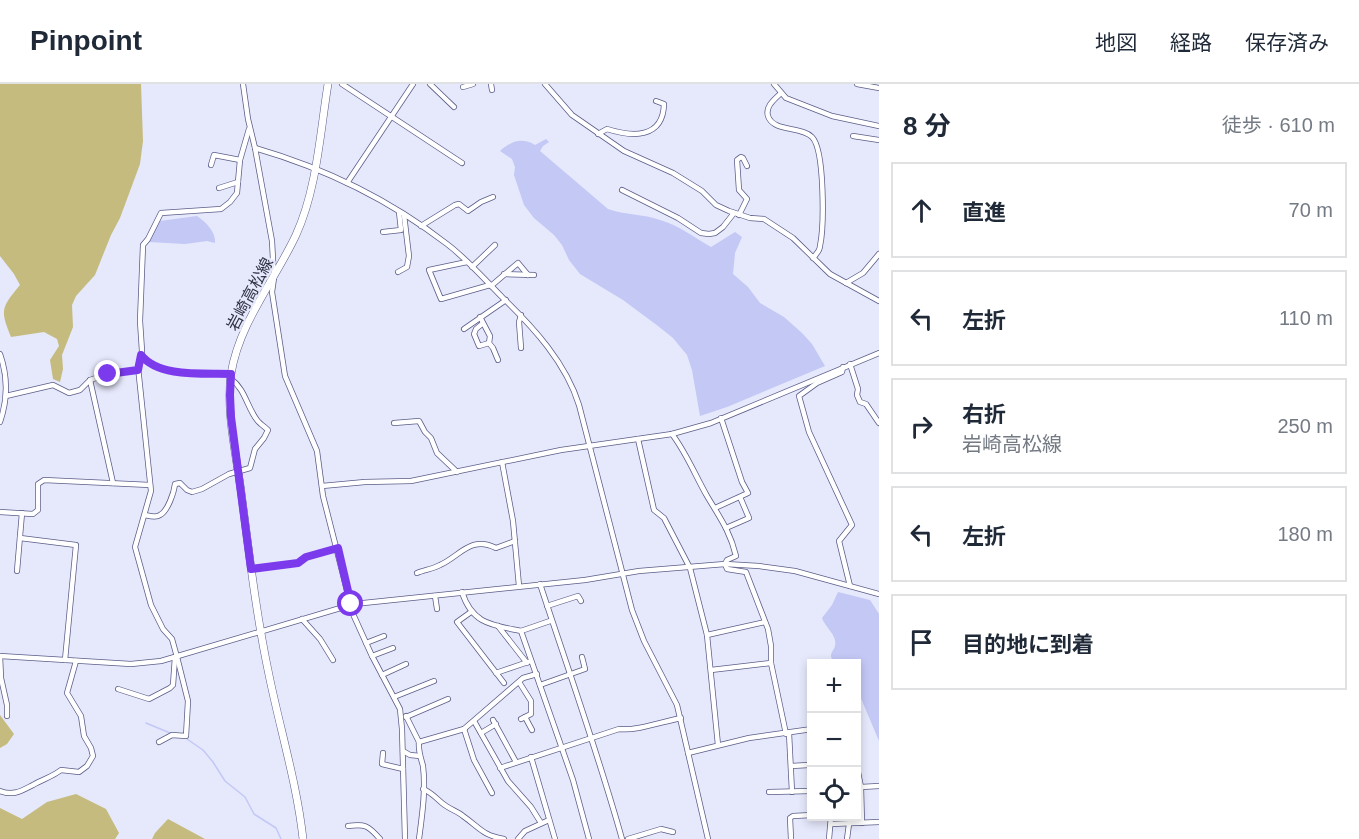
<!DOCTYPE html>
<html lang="ja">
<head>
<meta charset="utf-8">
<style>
  :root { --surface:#fff; --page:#f2f2f3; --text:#1f2937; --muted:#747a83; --line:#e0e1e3 }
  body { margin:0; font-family:Helvetica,"Noto Sans JP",sans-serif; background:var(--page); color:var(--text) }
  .controls { position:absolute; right:18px; bottom:18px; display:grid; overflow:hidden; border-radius:0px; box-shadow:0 3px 9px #0003 }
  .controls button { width:54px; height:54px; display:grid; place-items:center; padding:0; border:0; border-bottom:2px solid var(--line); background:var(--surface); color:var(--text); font:30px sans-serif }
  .stop { position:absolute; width:18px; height:18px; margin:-14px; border:4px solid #7c3aed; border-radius:50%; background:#fff }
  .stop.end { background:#7c3aed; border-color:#fff; box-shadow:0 2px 6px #0008 }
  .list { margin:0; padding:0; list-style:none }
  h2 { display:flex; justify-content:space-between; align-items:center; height:78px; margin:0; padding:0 24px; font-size:26px }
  h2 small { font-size:20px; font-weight:400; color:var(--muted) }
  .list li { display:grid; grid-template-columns:39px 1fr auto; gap:18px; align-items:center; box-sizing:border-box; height:96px; margin:0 12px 12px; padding:0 12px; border:2px solid var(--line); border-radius:0px }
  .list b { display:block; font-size:22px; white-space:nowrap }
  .list p { margin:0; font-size:20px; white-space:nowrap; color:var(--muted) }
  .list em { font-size:20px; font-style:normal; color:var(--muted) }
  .icon { flex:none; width:33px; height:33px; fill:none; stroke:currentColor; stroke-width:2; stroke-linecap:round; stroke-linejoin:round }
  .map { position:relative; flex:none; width:879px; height:755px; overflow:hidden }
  header { display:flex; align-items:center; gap:36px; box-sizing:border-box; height:84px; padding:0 30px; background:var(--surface); border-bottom:2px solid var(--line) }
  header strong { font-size:28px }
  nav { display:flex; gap:33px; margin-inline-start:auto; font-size:21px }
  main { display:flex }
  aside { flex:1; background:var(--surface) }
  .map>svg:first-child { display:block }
</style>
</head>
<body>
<header>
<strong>Pinpoint</strong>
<nav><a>地図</a><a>経路</a><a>保存済み</a></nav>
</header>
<main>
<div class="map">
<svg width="879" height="755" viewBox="0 0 879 755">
  <rect width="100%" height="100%" fill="#e6e8fc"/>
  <g fill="#c5bb7e">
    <path d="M 0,0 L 141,0 L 143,57 L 140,80 L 120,134 L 111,151 L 95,191 L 76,212 L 72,221 L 73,243 L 62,271 L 63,285 L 60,298 L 53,295 L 50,276 L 59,262 L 57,255 L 44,248 L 11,253 C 0,226 1,224 20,201 L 14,190 L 0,172 Z"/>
    <path d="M 0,631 L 14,650 L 7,660 L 0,664 Z"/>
    <path d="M 76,710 L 106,725 L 119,749 L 115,755 L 0,755 L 0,724 L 22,735 L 47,718 Z"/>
    <path d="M 168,735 L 205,755 L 152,755 L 155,749 Z"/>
  </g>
  <g fill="#c3c8f5">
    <path d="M 546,55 L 549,58 L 543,62 L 540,67 L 608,125 C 625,131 643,130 660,136 C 678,141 695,154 711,163 L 735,148 L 742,153 L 735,169 L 733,190 L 748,203 L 760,219 L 784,233 L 802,249 L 812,260 L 825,282 L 727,323 L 700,332 L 692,286 L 687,271 L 673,254 L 658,242 L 623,216 L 580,190 L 569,176 L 562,161 L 554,151 L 534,134 L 524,121 L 514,91 L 515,83 L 512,75 L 500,67 C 511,57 522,53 535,61 Z"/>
    <path d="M 197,132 C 206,138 216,148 215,159 L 207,157 L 185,160 L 149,158 L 160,137 Z"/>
    <path d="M 838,508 L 870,516 L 879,530 L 879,657 L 857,605 L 856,580 L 833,579 L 831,572 C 831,568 834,566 835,562 C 838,552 825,543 822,534 L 832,521 Z"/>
  </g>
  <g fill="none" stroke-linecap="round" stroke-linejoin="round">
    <g stroke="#c3c8f5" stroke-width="1.5">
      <path d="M 146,639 L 170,649"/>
      <path d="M 187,655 L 203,666 L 213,678 L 225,697 L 245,713 L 254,730 L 276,744 L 281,755"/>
    </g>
    <defs>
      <g id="minor">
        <path d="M 243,0 L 248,35 L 255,64 L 272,157 L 274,194 L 272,208 L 285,292 L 317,367 L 323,412 L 353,530 L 372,572 L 400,625 L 402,645 L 405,755"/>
        <path d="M 342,0 L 462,79"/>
        <path d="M 430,0 L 454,23"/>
        <path d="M 491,0 L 492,6"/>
        <path d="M 545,0 L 572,31 L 624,67 L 673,89 L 702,107 L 716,121 L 729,127 L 750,134 L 764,135 L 793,154 L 830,190 L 879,217"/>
        <path d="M 774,0 L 786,14 L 832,32 L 879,42"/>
        <path d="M 857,0 L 879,4"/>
        <path d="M 463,3 L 473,0"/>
        <path d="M 781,9 C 775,15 765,22 768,32 C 773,48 801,42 812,53 C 825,66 824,143 820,162 C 820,167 816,170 813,174"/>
        <path d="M 598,50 L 607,45 C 632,53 663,55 664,20 L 656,17"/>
        <path d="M 853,52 L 879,56"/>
        <path d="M 255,64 C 324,84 390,116 447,160 C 467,175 485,196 503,214 C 534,244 566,279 579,321 L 632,526 L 644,557 L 677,621 L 708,755"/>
        <path d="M 211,81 L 214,71 L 240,76"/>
        <path d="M 347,99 L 413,0"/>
        <path d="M 219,104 L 238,98"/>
        <path d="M 622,106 L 678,134 L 701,149 L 709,150 L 715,149 L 723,143 L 734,129"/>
        <path d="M 739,131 L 747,115 L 739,106 L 737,76 L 741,73 L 743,74 L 747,82"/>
        <path d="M 421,142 L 455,121 L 459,120 L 468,127 L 481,118 L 493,113"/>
        <path d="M 383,148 L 401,146 L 399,128"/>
        <path d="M 467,178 L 429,186 L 441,215 L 490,201"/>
        <path d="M 472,183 L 495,161"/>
        <path d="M 398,188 L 407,183 L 409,172 L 404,131"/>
        <path d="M 504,190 L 534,191"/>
        <path d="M 846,199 L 863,189 L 879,170"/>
        <path d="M 491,202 L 518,179 L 528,191"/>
        <path d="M 521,231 L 519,238 L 521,264"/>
        <path d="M 480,233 L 490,252 L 489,259 L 493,264 L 498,276"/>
        <path d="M 482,240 L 476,245 L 474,250 L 479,262 L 489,259"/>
        <path d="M 464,245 L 506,216"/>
        <path d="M 0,270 C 8,293 8,315 0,338"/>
        <path d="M 141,271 C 159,294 204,289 231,290"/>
        <path d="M 850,280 L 858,305 L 857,311 L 860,318 L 866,320 L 879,339"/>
        <path d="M 843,283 L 842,288 L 817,299 L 799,312 L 809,348 L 852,441 L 839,457 L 850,502"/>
        <path d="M 90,296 L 113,399"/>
        <path d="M 6,312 L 53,301 L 69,309 L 80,306 L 90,296 L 108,290 L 138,286"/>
        <path d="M 394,339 L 419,337 L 425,348 L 431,354 L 437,369 L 457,388"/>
        <path d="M 672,350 C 687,370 695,391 707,412 C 720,434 730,447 736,472 L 727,476 L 725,480 L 727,485 L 746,488 L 768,545 L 771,562 L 771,579 L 786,650"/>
        <path d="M 638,355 L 654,426 L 664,434 L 690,484 L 707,551 L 718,661"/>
        <path d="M 502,378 L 513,437 L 519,502"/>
        <path d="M 322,402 L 365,398 L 411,397 L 561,366 L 672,350 L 711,339 L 879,269"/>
        <path d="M 715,424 L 748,409 L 742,398 L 721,334"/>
        <path d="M 0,428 L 33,430 L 38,426 L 38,400 L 44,396 L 150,401"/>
        <path d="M 145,431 C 150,432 156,434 160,431 C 168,427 174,408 175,400 L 180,399 L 187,406 L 192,408 L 202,405 L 229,390 L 250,384 L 255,365 L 264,354 L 268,346 C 265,343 260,340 257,336 C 247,323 245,305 231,295"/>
        <path d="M 726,444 L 749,434 L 740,413"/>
        <path d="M 20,454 L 76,461 L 65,576"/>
        <path d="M 251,485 L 298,479 L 306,473 L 338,464"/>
        <path d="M 17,487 L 22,429"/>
        <path d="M 417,489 C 424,486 433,485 440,481 C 460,472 471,451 496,464 L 515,457"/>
        <path d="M 540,500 C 568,585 598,669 622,755"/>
        <path d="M 462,508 C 472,540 492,541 521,547 L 573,696 L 589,755"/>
        <path d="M 435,512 L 437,525"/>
        <path d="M 547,522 L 578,512 L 581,517"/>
        <path d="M 471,528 L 457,538 L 504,599"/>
        <path d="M 302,535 L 320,555 L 333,576"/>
        <path d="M 498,542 L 527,579"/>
        <path d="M 521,547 L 550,537"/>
        <path d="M 707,551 L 765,538"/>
        <path d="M 366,559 L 384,552"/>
        <path d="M 0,572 L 131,580 L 161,577 L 354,520 L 585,496 L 639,487 L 725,480 L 759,482 L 795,487 L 879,510"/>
        <path d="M 0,572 L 1,594 L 7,621 L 7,632"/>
        <path d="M 372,572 L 393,564"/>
        <path d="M 711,586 L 771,579"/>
        <path d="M 496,589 L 528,578"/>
        <path d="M 382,591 L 406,580"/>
        <path d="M 519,598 L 531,617 L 531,630 L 521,635"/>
        <path d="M 540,601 L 585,585 L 582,573"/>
        <path d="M 118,605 L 149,615 L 170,604 L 173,601 L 175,573"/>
        <path d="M 394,613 L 434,597"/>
        <path d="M 406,632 L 419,658 L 464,645 L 523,594 L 537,590"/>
        <path d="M 406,633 L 448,615"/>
        <path d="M 525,633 L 532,646"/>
        <path d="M 493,636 L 516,678"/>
        <path d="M 474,637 L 508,697 L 531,723 L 541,739"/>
        <path d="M 464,645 L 474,676 L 492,709"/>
        <path d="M 481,649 L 496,640"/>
        <path d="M 789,649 L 792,708"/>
        <path d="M 159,658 L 172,651 L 186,652 L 188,617 L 177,573 L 172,555 L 163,545 L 151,521 L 135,463 L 151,407 L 138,283 L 142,267 L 140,237 L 143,161 L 148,155 L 161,129 L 221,125 L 230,118 L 237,109 L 240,76 L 249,45"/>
        <path d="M 419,658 C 418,667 421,674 423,682 C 426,706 422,732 419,755"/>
        <path d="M 403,667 L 410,671 L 420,672"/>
        <path d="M 383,669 L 382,680 L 403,685"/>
        <path d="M 688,669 L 749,654 L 812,645"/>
        <path d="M 531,673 L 555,755"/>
        <path d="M 856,678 L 861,703 L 862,739"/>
        <path d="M 791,682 L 809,681"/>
        <path d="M 500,684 L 619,645 C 637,647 661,638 681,634"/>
        <path d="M 861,703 L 879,702"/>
        <path d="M 423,705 C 431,708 436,714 442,719 C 449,725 457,727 463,732 C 480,744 482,751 504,755"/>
        <path d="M 0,707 C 14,712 21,707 33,701 C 43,695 52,693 61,686 L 79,688 L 87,682 L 93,672 L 91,664 L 84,652 L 81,632 L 67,609 L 76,577"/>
        <path d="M 769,708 L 811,707"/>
        <path d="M 831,740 L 879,738"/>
        <path d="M 348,742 C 365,740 368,741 380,755"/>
        <path d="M 518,755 L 525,747 L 549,736"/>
        <path d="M 628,755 L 661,745 L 673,748"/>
        <path d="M 791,755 L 790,734 L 793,732 L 812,731"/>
        <path d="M 829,755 L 831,732"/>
        <path d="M 847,755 L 849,740"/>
      </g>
      <path id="secondary" d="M 303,755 C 297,700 280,645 269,591 C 256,530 249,468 241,407 C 236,369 226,328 231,290 C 239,239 275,196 296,151 C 317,105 320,49 328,0"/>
    </defs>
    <use href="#minor" stroke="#5a5d87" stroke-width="6"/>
    <use href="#secondary" stroke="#5a5d87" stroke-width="8"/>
    <use href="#minor" stroke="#fff" stroke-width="4.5"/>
    <use href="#secondary" stroke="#fff" stroke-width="7"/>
  </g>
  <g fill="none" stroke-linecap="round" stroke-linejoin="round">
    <path stroke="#7c3aed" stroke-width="8" d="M 108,290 L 138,286 L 141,271 C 159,294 204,289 231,290 L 230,311 L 231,333 L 251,485 L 298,479 L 306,473 L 338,464 L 351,520"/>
  </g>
  <g text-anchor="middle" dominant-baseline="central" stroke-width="4.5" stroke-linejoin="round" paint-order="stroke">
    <g font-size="16" fill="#313245" stroke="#e6e8fc">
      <text transform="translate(250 210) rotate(-62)">岩崎高松線</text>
    </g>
  </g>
</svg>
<div class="controls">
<button>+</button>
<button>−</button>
<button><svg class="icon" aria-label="locate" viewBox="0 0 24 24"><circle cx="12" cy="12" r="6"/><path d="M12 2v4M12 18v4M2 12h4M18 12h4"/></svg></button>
</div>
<div class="stop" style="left:351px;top:520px"></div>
<div class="stop end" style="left:108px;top:290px"></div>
</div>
<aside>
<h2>8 分<small>徒歩 · 610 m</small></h2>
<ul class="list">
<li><svg class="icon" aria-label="ahead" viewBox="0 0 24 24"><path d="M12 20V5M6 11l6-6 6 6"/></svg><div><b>直進</b></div><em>70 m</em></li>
<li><svg class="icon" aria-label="left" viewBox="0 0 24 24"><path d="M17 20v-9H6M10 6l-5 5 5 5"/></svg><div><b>左折</b></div><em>110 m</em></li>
<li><svg class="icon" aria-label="right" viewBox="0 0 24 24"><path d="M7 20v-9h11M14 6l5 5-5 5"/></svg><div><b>右折</b><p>岩崎高松線</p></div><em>250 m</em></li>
<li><svg class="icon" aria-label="left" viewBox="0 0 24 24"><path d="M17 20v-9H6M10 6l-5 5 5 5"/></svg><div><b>左折</b></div><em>180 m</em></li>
<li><svg class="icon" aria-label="arrive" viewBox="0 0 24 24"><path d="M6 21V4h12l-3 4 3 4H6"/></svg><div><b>目的地に到着</b></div></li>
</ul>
</aside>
</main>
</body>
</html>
